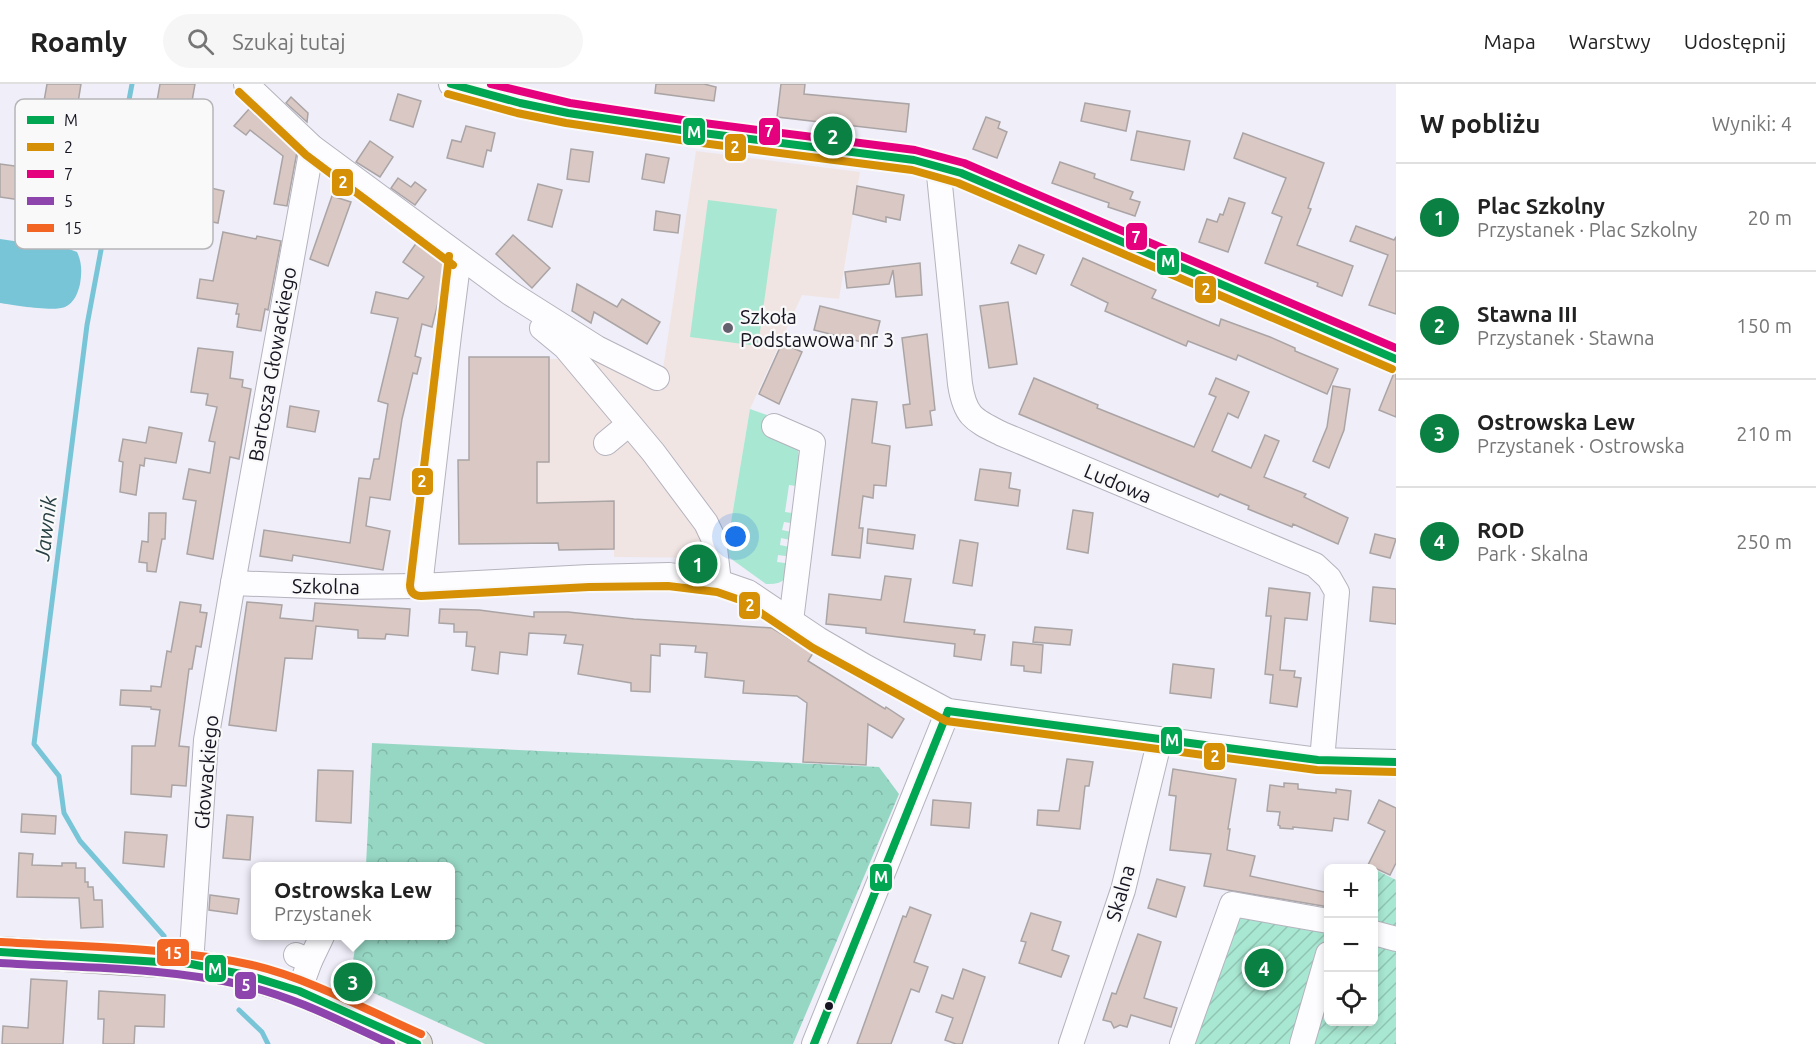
<!DOCTYPE html>
<html lang="pl">
<head>
<meta charset="utf-8">
<style>
  :root { --surface:#fff; --page:#f6f6f6; --text:#222; --muted:#767676; --line:#e0e0e0; --accent:#0b8043 }
  body { margin:0; font-family:Ubuntu,sans-serif; background:var(--page); color:var(--text) }
  .controls { position:absolute; right:18px; bottom:18px; display:grid; overflow:hidden; border-radius:9px; box-shadow:0 3px 9px #0003 }
  .controls button { width:54px; height:54px; display:grid; place-items:center; padding:0; border:0; border-bottom:2px solid var(--line); background:var(--surface); color:var(--text); font:30px sans-serif }
  .you { position:absolute; left:736px; top:453px; width:21px; height:21px; margin:-15px; border:4px solid #fff; border-radius:50%; background:#1a73e8; box-shadow:0 0 0 9px #1a73e833 }
  .badge { display:grid; place-items:center; width:39px; height:39px; border-radius:50%; background:var(--accent); color:#fff; font-size:20px; font-weight:700 }
  .pin { position:absolute; translate:-50% -50%; border:3px solid #fff; box-shadow:0 2px 6px #0006 }
  .popup { position:absolute; left:251px; top:778px; width:204px; height:78px; box-sizing:border-box; display:grid; place-content:center; border-radius:9px; background:var(--surface); filter:drop-shadow(0 2px 4px #0005); font-size:20px; white-space:nowrap; color:var(--muted) }
  .popup b { font-size:22px; color:var(--text) }
  .popup::after { content:''; position:absolute; left:50%; top:100%; margin-left:-12px; border:12px solid transparent; border-top-color:var(--surface) }
  .list { margin:0; padding:0; list-style:none }
  h2 { display:flex; justify-content:space-between; align-items:center; height:78px; margin:0; padding:0 24px; font-size:26px }
  h2 small { font-size:20px; font-weight:400; color:var(--muted) }
  .list li { display:grid; grid-template-columns:39px 1fr auto; gap:18px; align-items:center; box-sizing:border-box; height:108px; padding:0 24px; border-top:2px solid var(--line) }
  .list b { display:block; font-size:22px; white-space:nowrap }
  .list p { margin:0; font-size:20px; white-space:nowrap; color:var(--muted) }
  .list em { font-size:20px; font-style:normal; color:var(--muted) }
  .icon { flex:none; width:33px; height:33px; fill:none; stroke:currentColor; stroke-width:2; stroke-linecap:round; stroke-linejoin:round }
  .map { position:relative; flex:none; width:1396px; height:960px; overflow:hidden }
  header { display:flex; align-items:center; gap:36px; box-sizing:border-box; height:84px; padding:0 30px; background:var(--surface); border-bottom:2px solid var(--line) }
  header strong { font-size:28px }
  nav { display:flex; gap:33px; margin-inline-start:auto; font-size:21px }
  .search { width:420px; height:54px; background:var(--page); display:flex; align-items:center; gap:15px; box-sizing:border-box; padding:0 21px; border-radius:33px; color:var(--muted); font-size:22px }
  main { display:flex }
  aside { flex:1; background:var(--surface) }
  .map>svg:first-child { display:block }
</style>
</head>
<body>
<header>
<strong>Roamly</strong>
<div class="search"><svg class="icon" aria-label="search" viewBox="0 0 24 24"><circle cx="10" cy="10" r="6"/><path d="M15 15l6 6"/></svg>Szukaj tutaj</div>
<nav><a>Mapa</a><a>Warstwy</a><a>Udostępnij</a></nav>
</header>
<main>
<div class="map">
<svg width="1396" height="960" viewBox="0 0 1396 960">
  <defs>
    <pattern id="forest-crowns" width="20" height="18" patternUnits="userSpaceOnUse" patternTransform="scale(1.5)"><rect width="20" height="18" fill="#96d7c3"/><path d="M2 6a3 3 0 1 1 6 0M12 15a3 3 0 1 1 6 0" fill="none" stroke="#81b8a7"/></pattern>
    <pattern id="garden-furrows" width="10" height="10" patternUnits="userSpaceOnUse" patternTransform="scale(1.5)"><rect width="10" height="10" fill="#a8e7d1"/><path d="M-1 1l2-2M0 10L10 0M9 11l2-2" fill="none" stroke="#90c5b3"/></pattern>
  </defs>
  <rect width="100%" height="100%" fill="#efeef9"/>
  <path fill="#f1e5e3" d="M 696,67 L 860,88 L 839,215 L 802,211 L 750,325 L 725,474 L 614,473 L 614,465 L 559,466 L 558,459 L 459,460 L 458,376 L 469,376 L 469,273 L 549,273 L 549,275 L 599,275 L 663,285 Z"/>
  <path fill="url(#forest-crowns)" d="M 372,659 L 879,683 L 899,710 L 793,960 L 485,960 L 367,906 L 352,883 L 357,852 L 451,852 L 451,782 L 366,782 Z"/>
  <g fill="#a8e7d1">
    <path d="M 708,116 L 777,125 L 758,262 L 690,253 Z"/>
    <path d="M 750,325 L 770,332 L 798,365 L 803,403 L 789,401 L 785,428 L 799,430 L 797,440 L 784,438 L 782,446 L 796,449 L 795,457 L 781,454 L 780,461 L 794,464 L 793,473 L 778,471 L 777,478 L 792,480 C 788,495 782,501 766,500 L 730,474 L 725,474 Z"/>
  </g>
  <path fill="url(#garden-furrows)" d="M 1374,785 L 1396,796 L 1396,960 L 1173,960 L 1225,809 L 1328,830 L 1328,938 L 1374,938 Z"/>
  <path fill="#78c5d7" d="M 0,155 L 69,165 L 77,168 C 82,178 82,189 80,200 C 78,209 74,219 65,223 C 54,228 13,221 0,219 Z"/>
  <g fill="none" stroke-linecap="round" stroke-linejoin="round">
    <g stroke="#78c5d7" stroke-width="5">
      <path d="M 132,0 L 87,241 L 34,660 L 59,692 L 64,729 L 80,757 L 164,852"/>
      <path d="M 239,926 L 262,948 L 268,960"/>
    </g>
  </g>
  <g fill="#dac8c4" stroke="#aaa4a5" stroke-width="1.5">
    <path d="M 47,0 L 81,0 L 72,56 L 35,54 L 36,29 L 42,29 Z"/>
    <path d="M 160,0 L 195,0 L 191,23 L 157,17 Z"/>
    <path d="M 656,0 L 704,0 L 716,3 L 714,17 L 655,9 Z"/>
    <path d="M 781,0 L 805,0 L 804,10 L 909,20 L 906,48 L 777,33 Z"/>
    <path d="M 398,10 L 421,17 L 413,43 L 390,36 Z"/>
    <path d="M 291,13 L 308,29 L 307,38 L 286,19 Z"/>
    <path d="M 1085,19 L 1130,27 L 1126,47 L 1081,37 Z"/>
    <path d="M 249,25 L 297,68 L 287,122 L 274,120 L 283,72 L 250,46 L 246,51 L 234,42 Z"/>
    <path d="M 986,33 L 1000,38 L 998,44 L 1007,48 L 997,74 L 973,65 Z"/>
    <path d="M 466,42 L 495,49 L 491,67 L 487,66 L 483,83 L 447,74 L 452,56 L 461,58 Z"/>
    <path d="M 180,43 L 208,49 L 198,101 L 224,107 L 218,139 L 163,128 Z"/>
    <path d="M 100,46 L 113,48 L 102,128 L 0,113 L 0,80 L 67,89 L 66,91 L 68,89 L 90,93 L 96,51 Z"/>
    <path d="M 1137,47 L 1190,57 L 1184,86 L 1131,76 Z"/>
    <path d="M 1243,49 L 1324,79 L 1308,124 L 1311,125 L 1297,161 L 1353,182 L 1342,212 L 1317,202 L 1318,199 L 1265,179 L 1282,133 L 1272,129 L 1286,94 L 1234,74 Z"/>
    <path d="M 370,57 L 393,73 L 380,93 L 356,78 Z"/>
    <path d="M 571,65 L 593,68 L 589,98 L 567,95 Z"/>
    <path d="M 646,70 L 669,74 L 664,99 L 642,95 Z"/>
    <path d="M 1060,78 L 1095,90 L 1094,94 L 1133,108 L 1130,115 L 1140,118 L 1135,132 L 1108,123 L 1109,119 L 1052,99 Z"/>
    <path d="M 398,94 L 411,103 L 415,98 L 426,106 L 415,121 L 391,104 Z"/>
    <path d="M 538,100 L 562,106 L 552,143 L 528,136 Z"/>
    <path d="M 857,102 L 904,111 L 900,136 L 886,133 L 886,138 L 853,130 Z"/>
    <path d="M 332,112 L 351,118 L 328,182 L 310,175 Z"/>
    <path d="M 1229,114 L 1245,119 L 1228,168 L 1199,158 L 1207,135 L 1217,138 L 1220,130 L 1223,131 Z"/>
    <path d="M 656,127 L 680,131 L 678,149 L 654,146 Z"/>
    <path d="M 1356,142 L 1394,156 L 1396,153 L 1396,230 L 1369,221 L 1388,171 L 1350,157 Z"/>
    <path d="M 223,148 L 256,155 L 257,152 L 281,157 L 268,226 L 265,225 L 261,247 L 237,243 L 239,230 L 236,230 L 238,220 L 197,214 L 200,195 L 213,197 Z"/>
    <path d="M 513,151 L 550,184 L 532,204 L 496,170 Z"/>
    <path d="M 417,158 L 444,178 L 440,211 L 432,243 L 422,240 L 415,272 L 421,274 L 417,290 L 413,289 L 402,335 L 390,416 L 370,413 L 366,442 L 390,447 L 383,486 L 293,471 L 292,477 L 260,472 L 264,446 L 350,459 L 359,394 L 370,395 L 374,375 L 379,375 L 388,320 L 378,317 L 398,234 L 371,229 L 376,208 L 408,215 L 424,193 L 403,178 Z"/>
    <path d="M 1019,161 L 1044,171 L 1036,190 L 1011,179 Z"/>
    <path d="M 1083,174 L 1156,206 L 1152,214 L 1219,242 L 1221,235 L 1270,253 L 1295,264 L 1295,267 L 1338,285 L 1327,310 L 1238,271 L 1236,276 L 1188,257 L 1186,262 L 1105,227 L 1108,219 L 1071,201 Z"/>
    <path d="M 920,179 L 922,211 L 896,213 L 893,186 L 889,200 L 847,204 L 845,188 Z"/>
    <path d="M 577,200 L 617,223 L 622,215 L 660,238 L 647,260 L 594,228 L 591,239 L 572,227 Z"/>
    <path d="M 1008,218 L 1017,280 L 989,284 L 980,222 Z"/>
    <path d="M 820,222 L 880,237 L 874,261 L 814,246 Z"/>
    <path d="M 927,250 L 935,326 L 930,327 L 932,341 L 906,344 L 903,321 L 910,320 L 902,254 Z"/>
    <path d="M 782,259 L 802,268 L 779,320 L 759,310 Z"/>
    <path d="M 198,264 L 233,268 L 230,294 L 243,296 L 242,303 L 251,305 L 239,375 L 230,373 L 213,475 L 187,470 L 196,417 L 183,415 L 189,385 L 210,389 L 215,358 L 209,357 L 217,323 L 206,321 L 208,310 L 191,308 Z"/>
    <path d="M 469,273 L 549,273 L 549,378 L 537,378 L 537,419 L 614,417 L 614,465 L 559,466 L 558,459 L 459,460 L 458,376 L 469,376 Z"/>
    <path d="M 1394,289 L 1396,289 L 1396,333 L 1379,326 Z"/>
    <path d="M 1034,294 L 1098,321 L 1097,324 L 1194,363 L 1216,313 L 1209,310 L 1216,294 L 1249,308 L 1238,334 L 1228,329 L 1212,367 L 1251,384 L 1265,351 L 1279,357 L 1264,393 L 1306,410 L 1304,413 L 1348,434 L 1338,460 L 1293,440 L 1292,443 L 1248,425 L 1249,422 L 1220,410 L 1218,413 L 1019,330 Z"/>
    <path d="M 1333,302 L 1350,305 L 1344,346 L 1329,384 L 1313,377 L 1327,343 Z"/>
    <path d="M 852,315 L 877,318 L 872,359 L 890,362 L 886,402 L 874,401 L 873,414 L 863,412 L 859,444 L 863,444 L 860,474 L 832,471 Z"/>
    <path d="M 290,322 L 319,327 L 315,348 L 287,343 Z"/>
    <path d="M 149,343 L 182,349 L 176,379 L 145,374 L 144,382 L 140,381 L 136,411 L 120,408 L 123,378 L 119,377 L 123,355 L 146,359 Z"/>
    <path d="M 980,385 L 1011,389 L 1009,404 L 1020,406 L 1018,422 L 975,416 Z"/>
    <path d="M 1073,426 L 1093,429 L 1088,469 L 1067,465 Z"/>
    <path d="M 149,429 L 166,429 L 165,455 L 162,455 L 156,488 L 147,487 L 147,479 L 139,478 L 142,457 L 148,458 Z"/>
    <path d="M 868,445 L 915,451 L 913,465 L 867,459 Z"/>
    <path d="M 1375,450 L 1396,455 L 1390,474 L 1370,469 Z"/>
    <path d="M 960,456 L 978,459 L 972,502 L 953,499 Z"/>
    <path d="M 885,492 L 911,495 L 904,538 L 975,546 L 974,550 L 985,551 L 981,576 L 954,572 L 955,560 L 866,549 L 866,544 L 826,540 L 829,510 L 881,516 Z"/>
    <path d="M 1373,503 L 1396,505 L 1396,540 L 1370,537 Z"/>
    <path d="M 1269,504 L 1310,509 L 1307,536 L 1285,534 L 1280,586 L 1295,587 L 1294,593 L 1301,594 L 1297,623 L 1270,619 L 1273,591 L 1265,590 L 1271,532 L 1266,532 Z"/>
    <path d="M 180,518 L 201,521 L 200,528 L 207,529 L 201,563 L 196,562 L 192,585 L 189,585 L 179,662 L 189,663 L 186,702 L 172,701 L 171,713 L 131,710 L 132,662 L 155,662 L 160,626 L 151,625 L 151,623 L 120,621 L 121,606 L 151,607 L 151,602 L 161,603 L 167,567 L 171,568 Z"/>
    <path d="M 247,518 L 282,521 L 280,534 L 313,537 L 315,519 L 410,525 L 408,552 L 386,550 L 385,555 L 358,554 L 358,546 L 316,542 L 312,575 L 285,574 L 276,647 L 229,641 Z"/>
    <path d="M 440,525 L 479,526 L 534,533 L 534,528 L 568,528 L 634,535 L 772,544 L 813,569 L 808,577 L 885,625 L 886,623 L 904,635 L 892,654 L 868,640 L 866,681 L 803,678 L 807,619 L 797,612 L 743,609 L 744,597 L 705,593 L 707,569 L 695,568 L 696,562 L 660,560 L 660,572 L 651,571 L 650,608 L 631,607 L 631,599 L 578,590 L 583,561 L 564,559 L 566,551 L 529,549 L 527,571 L 500,568 L 498,590 L 472,586 L 475,563 L 466,562 L 467,548 L 454,548 L 454,540 L 439,539 Z"/>
    <path d="M 1035,543 L 1072,546 L 1070,561 L 1033,558 Z"/>
    <path d="M 1013,558 L 1043,561 L 1041,589 L 1024,587 L 1024,582 L 1011,581 Z"/>
    <path d="M 1173,580 L 1214,585 L 1211,614 L 1170,609 Z"/>
    <path d="M 1067,675 L 1093,678 L 1089,702 L 1085,702 L 1080,745 L 1037,741 L 1038,726 L 1059,727 Z"/>
    <path d="M 1173,685 L 1236,695 L 1228,745 L 1230,745 L 1227,766 L 1255,772 L 1250,792 L 1329,809 L 1329,823 L 1204,802 L 1211,770 L 1170,766 L 1176,712 L 1169,711 Z"/>
    <path d="M 318,686 L 353,687 L 351,739 L 316,737 Z"/>
    <path d="M 1284,699 L 1298,700 L 1298,705 L 1336,709 L 1336,705 L 1351,707 L 1348,736 L 1334,734 L 1332,747 L 1293,743 L 1293,745 L 1280,744 L 1280,742 L 1278,741 L 1280,728 L 1267,727 L 1270,701 L 1284,703 Z"/>
    <path d="M 933,716 L 971,719 L 969,744 L 931,741 Z"/>
    <path d="M 1379,716 L 1396,724 L 1396,779 L 1390,791 L 1368,781 L 1385,747 L 1368,739 Z"/>
    <path d="M 22,730 L 56,732 L 55,750 L 21,748 Z"/>
    <path d="M 227,731 L 253,733 L 250,776 L 223,774 Z"/>
    <path d="M 125,748 L 167,751 L 164,783 L 123,779 Z"/>
    <path d="M 19,769 L 33,770 L 32,781 L 62,782 L 62,779 L 76,779 L 76,784 L 85,784 L 85,798 L 88,798 L 88,803 L 93,803 L 94,816 L 102,816 L 103,843 L 81,844 L 79,814 L 17,813 Z"/>
    <path d="M 1157,795 L 1185,803 L 1176,833 L 1148,824 Z"/>
    <path d="M 210,811 L 239,815 L 237,830 L 209,826 Z"/>
    <path d="M 910,823 L 931,831 L 914,878 L 928,883 L 919,908 L 911,905 L 891,960 L 857,960 L 903,832 L 906,833 Z"/>
    <path d="M 1031,829 L 1061,838 L 1052,866 L 1069,872 L 1061,893 L 1019,879 L 1026,858 L 1021,857 Z"/>
    <path d="M 1138,850 L 1161,858 L 1144,914 L 1177,924 L 1171,943 L 1131,931 L 1127,943 L 1120,941 L 1114,944 L 1111,938 L 1103,936 L 1112,909 L 1116,910 Z"/>
    <path d="M 963,885 L 985,893 L 962,960 L 956,960 L 945,956 L 953,934 L 936,928 L 942,911 L 953,915 Z"/>
    <path d="M 31,895 L 67,897 L 63,960 L 2,960 L 3,942 L 28,944 Z"/>
    <path d="M 99,907 L 165,911 L 164,943 L 135,942 L 134,960 L 103,960 L 104,935 L 98,935 Z"/>
  </g>
  <g fill="none" stroke-linecap="round" stroke-linejoin="round">
    <defs>
      <g id="minor">
        <path d="M 246,0 L 312,63 L 510,209 L 597,264 L 657,294"/>
        <path d="M 451,0 L 520,19 L 568,29 L 695,48 L 914,76 L 961,89 L 1396,275"/>
        <path d="M 938,81 L 960,300 C 965,333 974,336 1002,350 L 1315,481 L 1329,494 L 1337,508 L 1322,676"/>
        <path d="M 459,173 L 449,251 L 420,502 L 589,493 L 669,491 L 719,498 L 748,508 L 818,555 L 866,583 L 948,627 L 1318,676 L 1396,678"/>
        <path d="M 542,244 L 565,263 L 653,368 L 706,439 L 714,456 L 719,498"/>
        <path d="M 774,342 L 813,359 L 791,537"/>
        <path d="M 606,359 L 629,340"/>
        <path d="M 233,499 L 337,503 L 420,502"/>
        <path d="M 1374,849 L 1396,855"/>
        <path d="M 296,871 L 310,877 L 299,907"/>
        <path d="M 310,877 L 322,852"/>
        <path d="M 191,880 L 206,656 L 233,499 L 312,63"/>
        <path d="M 814,960 L 948,627"/>
        <path d="M 1071,960 L 1123,806 L 1160,655"/>
        <path d="M 1182,960 L 1232,820 L 1328,837"/>
        <path d="M 1302,960 L 1328,870"/>
      </g>
      <path id="major" d="M 0,868 L 191,880 L 251,892 L 299,907 L 417,960"/>
    </defs>
    <use href="#minor" stroke="#b4b3be" stroke-width="26"/>
    <use href="#major" stroke="#9d9893" stroke-width="32"/>
    <use href="#minor" stroke="#fdfcfe" stroke-width="24"/>
    <use href="#major" stroke="#e2e0da" stroke-width="30"/>
    <defs>
      <g id="bus-1">
        <path d="M 451,0 L 520,19 L 568,29 L 695,48 L 914,76 L 961,89 L 1396,275"/>
        <path d="M 948,627 L 1318,676 L 1396,678"/>
        <path d="M 0,868 L 191,880 L 251,892 L 299,907 L 417,960"/>
        <path d="M 814,960 L 948,627"/>
      </g>
      <g id="bus-2">
        <path d="M 239,8 L 306,71 L 453,181"/>
        <path d="M 448,10 L 517,29 L 566,39 L 694,58 L 912,86 L 958,99 L 1392,285"/>
        <path d="M 449,172 L 410,501 C 410,508 414,512 421,512 L 589,503 L 668,502 L 717,508 L 743,517 L 813,564 L 946,637 L 1317,686 L 1396,688"/>
      </g>
      <path id="bus-3" d="M 491,0 L 570,19 L 696,38 L 915,66 L 964,79 L 1396,264"/>
      <path id="bus-4" d="M 0,879 C 82,884 166,883 247,902 C 297,914 344,939 391,960"/>
      <path id="bus-5" d="M 1,858 C 84,863 170,863 252,881 C 311,895 366,926 421,950"/>
    </defs>
    <use href="#bus-1" stroke="#f9f9f9" stroke-width="12"/>
    <use href="#bus-2" stroke="#f9f9f9" stroke-width="12"/>
    <use href="#bus-3" stroke="#f9f9f9" stroke-width="12"/>
    <use href="#bus-4" stroke="#f9f9f9" stroke-width="12"/>
    <use href="#bus-5" stroke="#f9f9f9" stroke-width="12"/>
    <use href="#bus-1" stroke="#00a651" stroke-width="8"/>
    <use href="#bus-2" stroke="#d59005" stroke-width="8"/>
    <use href="#bus-3" stroke="#e5007d" stroke-width="8"/>
    <use href="#bus-4" stroke="#8e44ad" stroke-width="8"/>
    <use href="#bus-5" stroke="#f26522" stroke-width="8"/>
  </g>
  <circle fill="#63616d" stroke="#f9f9f9" stroke-width="2" cx="728" cy="244" r="6"/>
  <circle fill="#171522" stroke="#f9f9f9" stroke-width="2" cx="829" cy="922" r="5"/>
  <g text-anchor="middle" dominant-baseline="central" stroke-width="4.5" stroke-linejoin="round" paint-order="stroke">
    <g font-size="20" fill="#171522" stroke="#f9f9f9" text-anchor="start">
      <text x="740" y="232">Szkoła<tspan x="740" dy="23">Podstawowa nr 3</tspan></text>
    </g>
    <g font-size="20" fill="#171522" stroke="#f9f9f9">
      <text transform="translate(272 280) rotate(-80)">Bartosza Głowackiego</text>
      <text transform="translate(1118 399) rotate(23)">Ludowa</text>
      <text transform="translate(326 502) rotate(1)">Szkolna</text>
      <text transform="translate(206 688) rotate(-85)">Głowackiego</text>
      <text transform="translate(1120 809) rotate(-74)">Skalna</text>
    </g>
    <g font-size="21" font-style="italic" fill="#263e43" stroke="#f9f9f9">
      <text transform="translate(45 444) rotate(-83)">Jawnik</text>
    </g>
  </g>
  <rect x="15" y="15" width="198" height="150" rx="9" fill="#f9f9f9" stroke="#b5b5b8" stroke-width="1.5"/>
  <rect x="27" y="32" width="27" height="8" fill="#00a651"/>
  <rect x="27" y="59" width="27" height="8" fill="#d59005"/>
  <rect x="27" y="86" width="27" height="8" fill="#e5007d"/>
  <rect x="27" y="113" width="27" height="8" fill="#8e44ad"/>
  <rect x="27" y="140" width="27" height="8" fill="#f26522"/>
  <g font-size="16" fill="#171522">
    <text x="64" y="42">M</text>
    <text x="64" y="69">2</text>
    <text x="64" y="96">7</text>
    <text x="64" y="123">5</text>
    <text x="64" y="150">15</text>
  </g>
  <g stroke="#f9f9f9" stroke-width="2">
    <rect x="758" y="33" width="23" height="29" rx="6" fill="#e5007d"/>
    <rect x="682" y="33" width="24" height="29" rx="6" fill="#00a651"/>
    <rect x="724" y="49" width="23" height="29" rx="6" fill="#d59005"/>
    <rect x="331" y="84" width="23" height="29" rx="6" fill="#d59005"/>
    <rect x="1125" y="138" width="23" height="29" rx="6" fill="#e5007d"/>
    <rect x="1156" y="163" width="24" height="29" rx="6" fill="#00a651"/>
    <rect x="1194" y="191" width="23" height="29" rx="6" fill="#d59005"/>
    <rect x="411" y="383" width="23" height="29" rx="6" fill="#d59005"/>
    <rect x="738" y="507" width="23" height="29" rx="6" fill="#d59005"/>
    <rect x="1160" y="642" width="23" height="29" rx="6" fill="#00a651"/>
    <rect x="1203" y="658" width="23" height="29" rx="6" fill="#d59005"/>
    <rect x="869" y="779" width="24" height="29" rx="6" fill="#00a651"/>
    <rect x="156" y="854" width="34" height="29" rx="6" fill="#f26522"/>
    <rect x="204" y="870" width="23" height="29" rx="6" fill="#00a651"/>
    <rect x="234" y="887" width="23" height="29" rx="6" fill="#8e44ad"/>
  </g>
  <g font-size="16" text-anchor="middle" font-weight="bold" fill="#fff">
    <text x="769" y="53">7</text>
    <text x="694" y="54">M</text>
    <text x="735" y="69">2</text>
    <text x="343" y="104">2</text>
    <text x="1136" y="159">7</text>
    <text x="1168" y="183">M</text>
    <text x="1206" y="211">2</text>
    <text x="422" y="403">2</text>
    <text x="750" y="527">2</text>
    <text x="1172" y="662">M</text>
    <text x="1215" y="678">2</text>
    <text x="881" y="799">M</text>
    <text x="173" y="875">15</text>
    <text x="215" y="891">M</text>
    <text x="246" y="907">5</text>
  </g>
</svg>
<div class="controls">
<button>+</button>
<button>−</button>
<button><svg class="icon" aria-label="locate" viewBox="0 0 24 24"><circle cx="12" cy="12" r="6"/><path d="M12 2v4M12 18v4M2 12h4M18 12h4"/></svg></button>
</div>
<div class="you"></div>
<div class="pin badge" style="left:698px;top:480px">1</div>
<div class="pin badge" style="left:833px;top:52px">2</div>
<div class="pin badge" style="left:353px;top:898px">3</div>
<div class="popup"><b>Ostrowska Lew</b>Przystanek</div>
<div class="pin badge" style="left:1264px;top:884px">4</div>
</div>
<aside>
<h2>W pobliżu<small>Wyniki: 4</small></h2>
<ul class="list">
<li><span class="badge">1</span><div><b>Plac Szkolny</b><p>Przystanek · Plac Szkolny</p></div><em>20 m</em></li>
<li><span class="badge">2</span><div><b>Stawna III</b><p>Przystanek · Stawna</p></div><em>150 m</em></li>
<li><span class="badge">3</span><div><b>Ostrowska Lew</b><p>Przystanek · Ostrowska</p></div><em>210 m</em></li>
<li><span class="badge">4</span><div><b>ROD</b><p>Park · Skalna</p></div><em>250 m</em></li>
</ul>
</aside>
</main>
</body>
</html>
